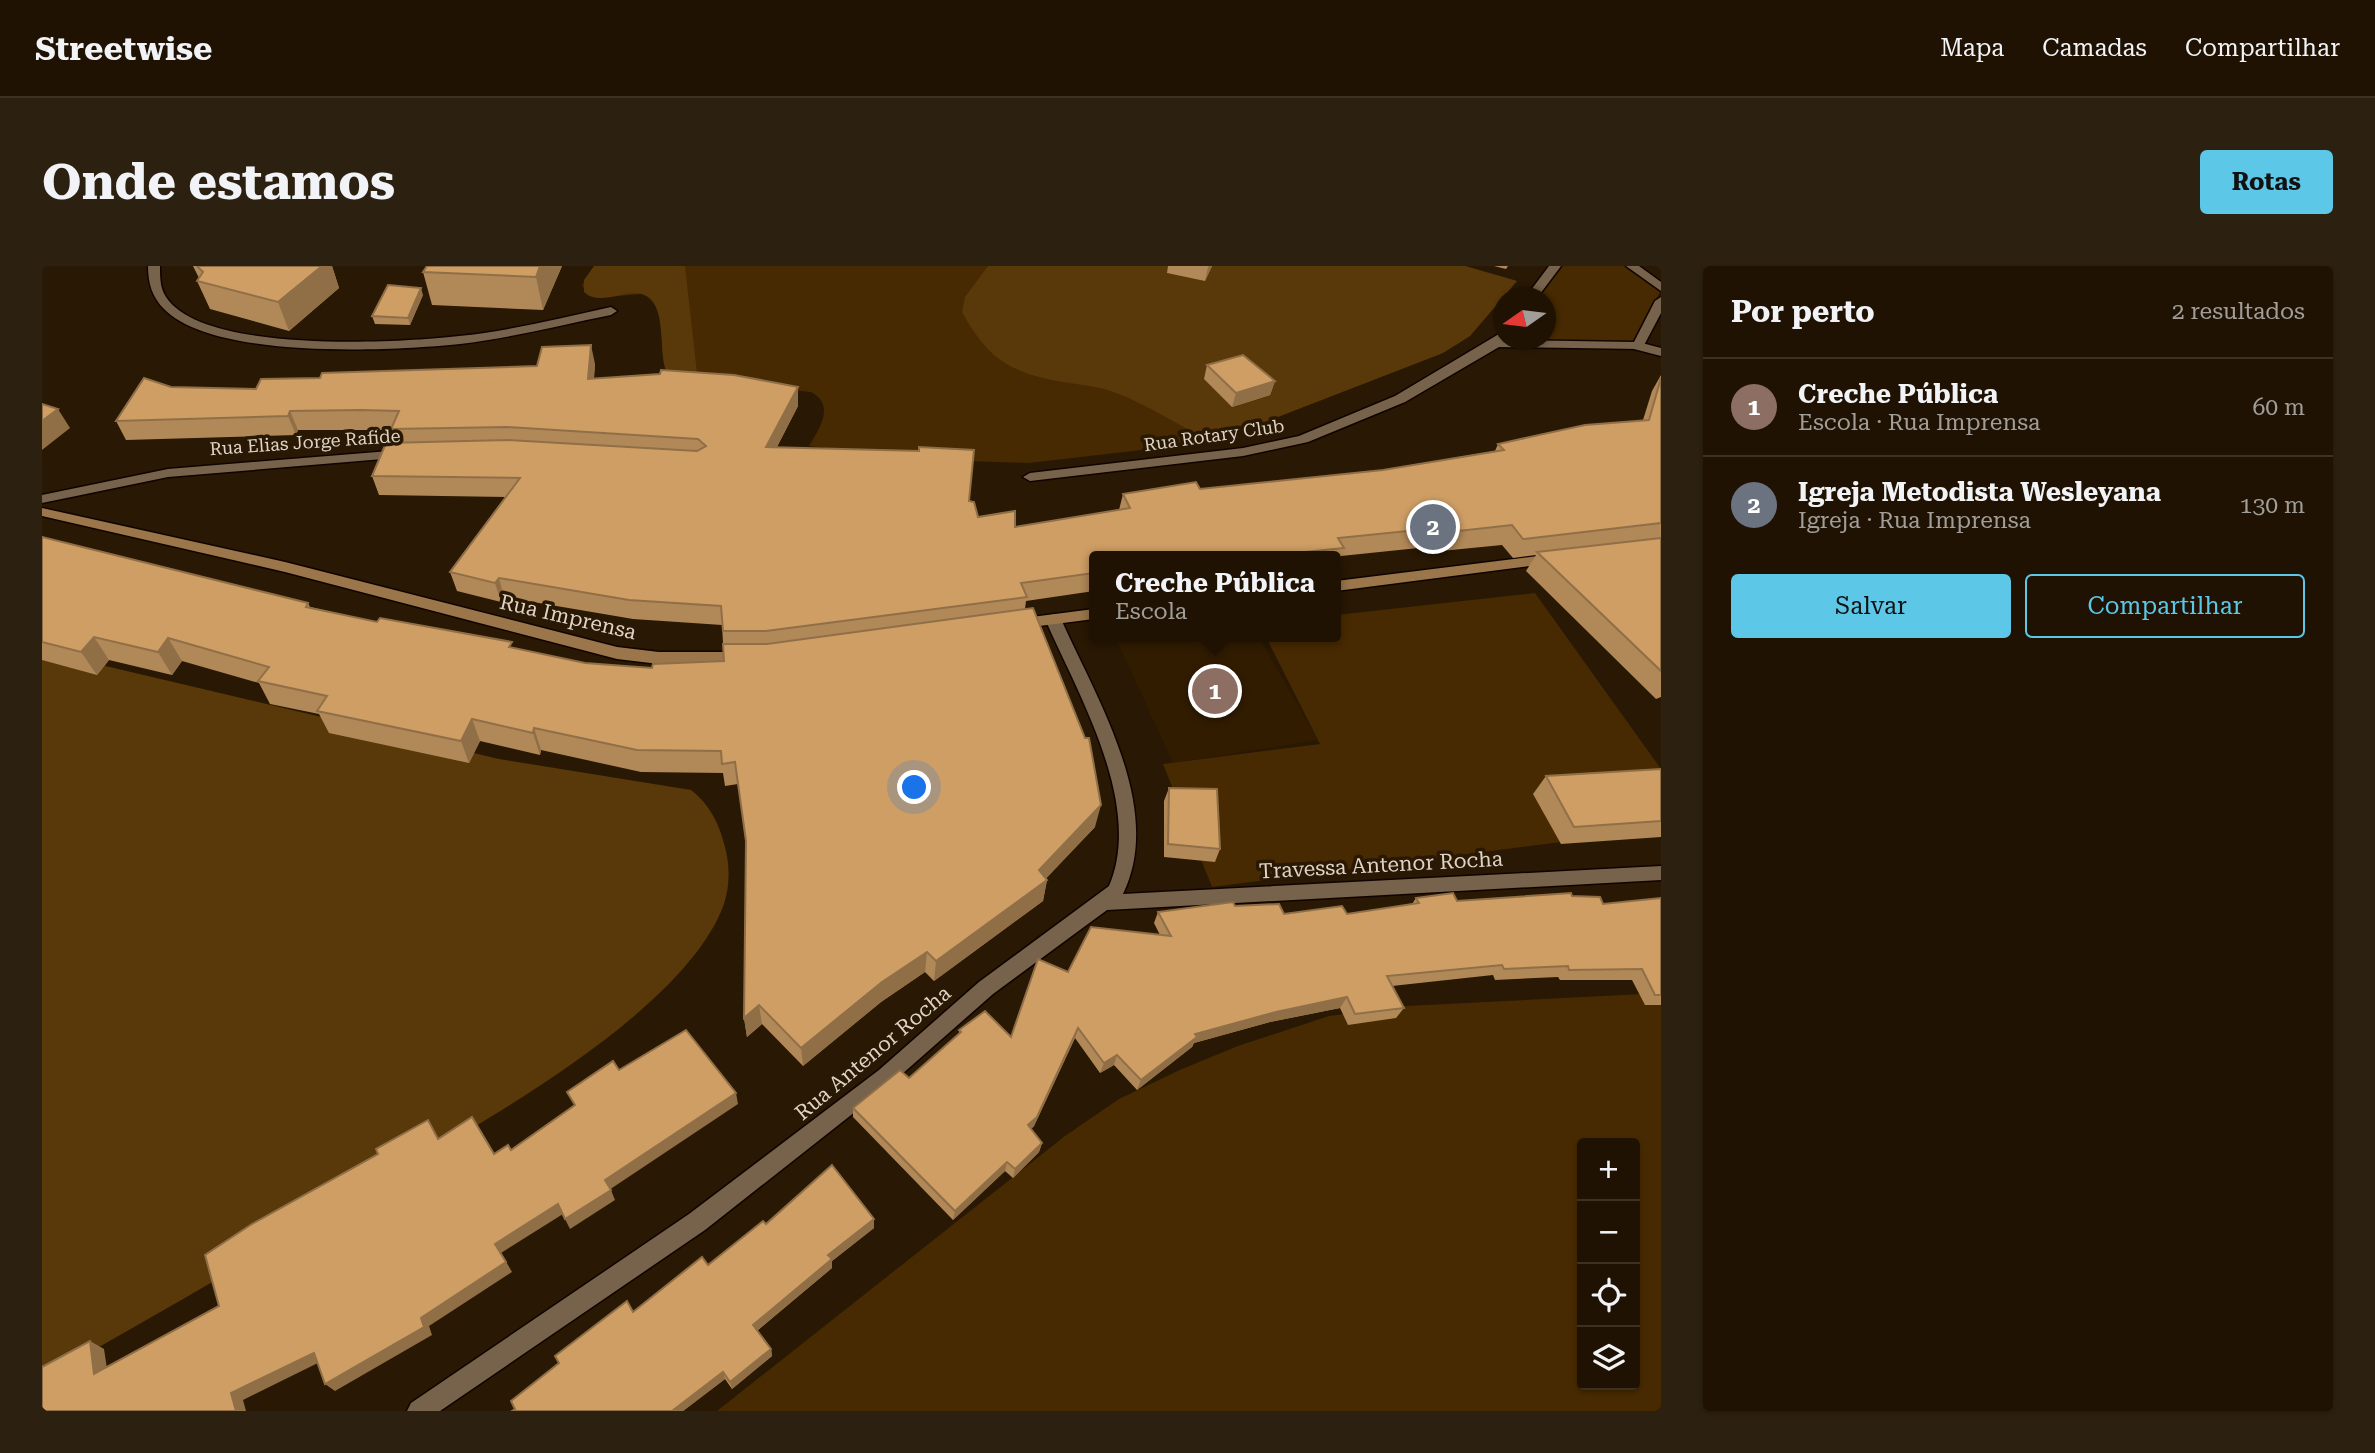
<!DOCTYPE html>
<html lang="pt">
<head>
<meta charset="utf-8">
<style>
  :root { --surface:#1f1202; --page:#2c2011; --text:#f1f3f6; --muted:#a19e99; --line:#3c3224; --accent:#5cc7e7 }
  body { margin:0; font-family:"Roboto Serif",serif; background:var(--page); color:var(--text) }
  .controls { position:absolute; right:21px; bottom:21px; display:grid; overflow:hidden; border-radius:7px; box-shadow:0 2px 5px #0004 }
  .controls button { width:63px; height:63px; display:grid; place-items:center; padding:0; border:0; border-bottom:2px solid var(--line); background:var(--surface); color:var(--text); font:35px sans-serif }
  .compass { position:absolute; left:1451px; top:21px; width:63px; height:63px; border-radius:50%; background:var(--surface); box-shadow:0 2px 5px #0004; rotate:256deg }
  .you { position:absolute; left:873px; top:522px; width:24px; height:24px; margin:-18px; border:5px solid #fff; border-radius:50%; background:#1a73e8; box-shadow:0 0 0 10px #1a73e833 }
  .badge { display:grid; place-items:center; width:46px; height:46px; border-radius:50%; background:var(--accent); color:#fff; font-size:23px; font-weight:700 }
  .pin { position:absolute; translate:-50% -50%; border:4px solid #fff; box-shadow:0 2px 7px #0006 }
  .popup { position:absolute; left:1047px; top:285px; width:252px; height:91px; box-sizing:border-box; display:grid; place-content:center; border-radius:7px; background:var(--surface); filter:drop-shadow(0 2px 5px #0005); font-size:23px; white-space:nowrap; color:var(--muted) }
  .popup b { font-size:26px; color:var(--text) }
  .popup::after { content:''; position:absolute; left:50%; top:100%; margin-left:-14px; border:14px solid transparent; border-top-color:var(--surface) }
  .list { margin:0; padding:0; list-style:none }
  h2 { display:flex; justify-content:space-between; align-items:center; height:91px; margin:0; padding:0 28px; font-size:30px }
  h2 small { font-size:23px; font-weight:400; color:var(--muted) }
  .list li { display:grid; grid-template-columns:46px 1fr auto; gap:21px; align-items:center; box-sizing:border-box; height:98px; padding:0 28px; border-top:2px solid var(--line) }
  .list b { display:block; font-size:26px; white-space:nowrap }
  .list p { margin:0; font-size:23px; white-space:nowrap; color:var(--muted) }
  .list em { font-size:23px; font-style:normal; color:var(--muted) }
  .actions { display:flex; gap:14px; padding:21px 28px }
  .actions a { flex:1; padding:16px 0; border:2px solid var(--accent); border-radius:7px; text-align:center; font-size:24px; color:var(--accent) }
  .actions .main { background:var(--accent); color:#111 }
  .icon { flex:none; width:38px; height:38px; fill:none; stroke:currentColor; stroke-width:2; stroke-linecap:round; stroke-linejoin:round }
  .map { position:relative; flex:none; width:1619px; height:1145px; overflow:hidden; border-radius:7px }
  header { display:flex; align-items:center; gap:42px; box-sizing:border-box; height:98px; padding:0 35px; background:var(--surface); border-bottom:2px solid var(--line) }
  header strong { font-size:33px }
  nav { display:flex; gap:38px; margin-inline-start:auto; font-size:24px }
  .intro { display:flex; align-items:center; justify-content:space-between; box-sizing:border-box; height:168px; padding:0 42px }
  h1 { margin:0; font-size:49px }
  .button { padding:18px 32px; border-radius:7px; background:var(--accent); color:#111; font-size:24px; font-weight:700 }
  main { display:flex; gap:42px; padding:0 42px }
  aside { flex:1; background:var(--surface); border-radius:7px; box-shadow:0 2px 5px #0004 }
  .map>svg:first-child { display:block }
</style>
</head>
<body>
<header>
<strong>Streetwise</strong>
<nav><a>Mapa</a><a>Camadas</a><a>Compartilhar</a></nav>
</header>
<div class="intro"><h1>Onde estamos</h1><a class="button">Rotas</a></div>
<main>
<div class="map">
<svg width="1619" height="1145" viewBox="0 0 1619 1145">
  <rect width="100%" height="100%" fill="#291803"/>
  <path fill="#311c00" d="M 1107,371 L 1217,371 L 1276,474 L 1131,497 L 1075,375 Z"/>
  <g fill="#472a01" fill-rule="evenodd">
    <path d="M 552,0 L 1423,0 L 1475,15 L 1428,70 L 1401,87 L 1218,158 L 1134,180 L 987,197 L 894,194 L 767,180 C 777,163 794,139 769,126 L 656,116 L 623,102 C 616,79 627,40 600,28 L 554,32 L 545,29 L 540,19 Z"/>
    <path d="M 1518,0 L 1585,0 L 1618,26 L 1590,76 L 1464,75 L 1504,74 L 1504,32 L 1495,31 Z"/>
    <path d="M 1493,327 L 1619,503 L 1619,563 L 1170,621 L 1121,498 L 1278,478 L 1224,371 L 1294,371 L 1294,349 Z"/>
    <path d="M 1619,727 L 1619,1145 L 675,1145 L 1023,870 L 1077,833 L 1140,803 L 1196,780 L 1287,750 L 1364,740 ZM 1540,877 L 1593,877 L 1593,1119 L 1540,1119 Z"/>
  </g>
  <g fill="#593809">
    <path d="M 552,0 L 643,0 L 656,116 L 625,107 C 616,87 625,42 605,30 C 586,20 560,42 542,26 L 542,14 Z"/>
    <path d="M 946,0 L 1423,0 L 1475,15 L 1428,70 L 1401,87 L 1218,158 L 1165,173 C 1134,158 1106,139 1074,127 C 1057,120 1038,119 1021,116 C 968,107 946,93 920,46 L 923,31 Z"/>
    <path d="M 0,385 L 457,493 L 649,524 C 668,539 677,557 683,581 C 688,600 688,619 682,638 C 641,752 417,869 315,930 C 211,993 106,1054 0,1113 Z"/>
  </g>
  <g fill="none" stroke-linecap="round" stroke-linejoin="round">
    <defs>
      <path id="lane" d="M 1596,76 L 1619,82 L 1619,90 L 1592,83 L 1590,80 Z"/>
      <g id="street">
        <path d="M 106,0 L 118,0 C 118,11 118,22 124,31 C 161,88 356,77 417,70 C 468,65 519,52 569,41 L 575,45 L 569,49 C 519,59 469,72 418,78 C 350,85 172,94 122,43 C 110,31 106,17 106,0 Z"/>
        <path d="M 1507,0 L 1519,0 L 1495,32 L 1483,32 Z"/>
        <path d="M 1584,0 L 1597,0 L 1619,16 L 1619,25 Z"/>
        <path d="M 1619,31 L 1619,47 L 1600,83 L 1457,81 L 1363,136 L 1266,176 L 1201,190 L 988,215 L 981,211 L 988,207 L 1201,182 L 1257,170 L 1353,130 L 1462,65 L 1462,74 L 1592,76 L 1613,35 Z"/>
        <path d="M 360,184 L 365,185 L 365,191 L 126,211 L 0,237 L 0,229 L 126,203 Z"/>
        <path d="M 1011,348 L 1019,353 C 1054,432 1123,542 1081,628 L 1619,600 L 1619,614 L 1065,644 L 951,728 L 851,816 L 663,964 L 398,1145 L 365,1145 L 369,1137 L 647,948 L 837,804 L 937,716 L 1067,620 C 1102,539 1036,428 1003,353 Z"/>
      </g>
      <g id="secondary">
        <path d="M 0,242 L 243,296 L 575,381 L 617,386 L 704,386 L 712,392 L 704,398 L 617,398 L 575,393 L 243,306 L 0,250 Z"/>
        <path d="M 1513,288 L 1518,290 L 1520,293 L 1518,296 L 1294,325 L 1294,315 Z"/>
        <path d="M 1052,343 L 1052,353 L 974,363 L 966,358 L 974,353 Z"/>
      </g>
    </defs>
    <use href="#lane" stroke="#110400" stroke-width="3"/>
    <use href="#street" stroke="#110400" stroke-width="3"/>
    <use href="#secondary" stroke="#110400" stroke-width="3"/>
    <use href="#lane" fill="#77634c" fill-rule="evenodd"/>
    <use href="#street" fill="#77634c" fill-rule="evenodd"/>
    <use href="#secondary" fill="#9a764a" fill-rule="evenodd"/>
  </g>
  <g fill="#b18857">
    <path d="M 151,0 L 290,0 L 297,22 L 247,65 L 168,43 L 155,15 L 157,12 Z"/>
    <path d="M 385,0 L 520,0 L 501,44 L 390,39 L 381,6 Z"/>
    <path d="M 1126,0 L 1170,0 L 1163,15 L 1125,7 Z"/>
    <path d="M 1452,0 L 1466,0 L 1464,3 Z"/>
    <path d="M 381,29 L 368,59 L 333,58 L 330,50 Z"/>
    <path d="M 553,98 L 552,113 L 756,140 L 735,181 L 927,235 L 936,251 L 973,261 L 1077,244 L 1081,228 L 1158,223 L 1341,204 L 1453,185 L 1456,178 L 1601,154 L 1610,125 L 1619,109 L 1619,431 L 1614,433 L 1484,305 L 1494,289 L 1471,292 L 1460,279 L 1389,286 L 1386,281 L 1299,290 L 1294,301 L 1294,290 L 1052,290 L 1052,325 L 984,335 L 983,343 L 1053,561 L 1004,612 L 1005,614 L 1001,635 L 892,715 L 883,706 L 839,736 L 761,800 L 720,758 L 705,771 L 702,752 L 704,579 L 696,518 L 683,520 L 681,507 L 599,506 L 499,484 L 498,489 L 438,475 L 427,497 L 287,467 L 277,448 L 228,438 L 217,417 L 140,395 L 130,409 L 67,394 L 55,409 L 0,394 L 0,271 L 266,337 L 268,341 L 335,356 L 471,382 L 543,397 L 610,402 L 682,395 L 680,359 L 591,353 L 462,331 L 459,336 L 415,325 L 408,306 L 464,231 L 337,229 L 330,210 L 354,176 L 350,164 L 256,164 L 254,169 L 84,174 L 74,155 L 129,121 L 214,123 L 278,112 Z"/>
    <path d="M 1165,99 L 1233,115 L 1228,129 L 1190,141 L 1162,113 Z"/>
    <path d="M 1619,503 L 1619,571 L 1519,578 L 1491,528 L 1504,510 Z"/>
    <path d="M 1127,522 L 1178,583 L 1173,596 L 1122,591 L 1122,535 Z"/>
    <path d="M 1530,630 L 1561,638 L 1619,632 L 1619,739 L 1603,739 L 1590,714 L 1518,714 L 1516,711 L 1453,714 L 1451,709 L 1350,720 L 1362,742 L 1354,752 L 1306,759 L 1298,742 L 1228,756 L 1152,777 L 1150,781 L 1095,824 L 1072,799 L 1058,807 L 1033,772 L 992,860 L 989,863 L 1000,877 L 997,886 L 971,912 L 963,905 L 911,954 L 811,851 L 811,842 L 867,812 L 917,768 L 917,764 L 969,771 L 1026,706 L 1118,669 L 1112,657 L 1116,646 L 1193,640 L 1242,648 L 1305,648 L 1370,638 L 1374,632 L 1415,635 Z"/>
    <path d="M 832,953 L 832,962 L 790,995 L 790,1002 L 715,1065 L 729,1083 L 730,1090 L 690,1123 L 683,1113 L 641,1145 L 470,1145 L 591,1046 L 666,999 L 724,958 Z"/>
  </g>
  <g fill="#906f47">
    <path d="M 280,0 L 290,0 L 297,22 L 247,65 L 236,36 Z"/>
    <path d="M 498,0 L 520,0 L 501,44 L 494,11 Z"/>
    <path d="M 1167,0 L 1170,0 L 1163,15 L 1166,1 Z"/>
    <path d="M 379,22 L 381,29 L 368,59 L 366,52 Z"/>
    <path d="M 549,79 L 553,98 L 550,132 L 546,113 Z"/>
    <path d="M 1233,115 L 1228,129 L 1190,141 L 1194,127 Z"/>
    <path d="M 756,121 L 756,140 L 725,200 L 724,181 Z"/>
    <path d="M 16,143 L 28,162 L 0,184 L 0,155 Z"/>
    <path d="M 248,145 L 256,164 L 254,169 L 246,150 Z"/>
    <path d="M 457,312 L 462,331 L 459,336 L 453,317 Z"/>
    <path d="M 52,371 L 67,394 L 55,409 L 39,386 Z"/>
    <path d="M 126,372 L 140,395 L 130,409 L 116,386 Z"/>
    <path d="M 430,453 L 438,475 L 427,497 L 419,475 Z"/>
    <path d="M 492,462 L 499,484 L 498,489 L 491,467 Z"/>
    <path d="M 1059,539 L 1053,561 L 998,619 L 1005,614 L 1001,635 L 892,715 L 894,695 L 997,604 Z"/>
    <path d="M 885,686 L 883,706 L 839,736 L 761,800 L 759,782 L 840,716 Z"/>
    <path d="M 1305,731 L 1298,742 L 1228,756 L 1152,777 L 1150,781 L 1095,824 L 1099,814 L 1153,768 L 1234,746 Z"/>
    <path d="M 717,739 L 720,758 L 705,771 L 702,752 Z"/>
    <path d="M 1036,762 L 1033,772 L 992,860 L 984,868 L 986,859 Z"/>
    <path d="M 1075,789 L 1072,799 L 1058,807 L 1062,797 Z"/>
    <path d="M 694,827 L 696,838 L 567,924 L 563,914 Z"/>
    <path d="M 1000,877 L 997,886 L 971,912 L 973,903 Z"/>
    <path d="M 965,896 L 963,905 L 911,954 L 913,945 Z"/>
    <path d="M 569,924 L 573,934 L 528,963 L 523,953 Z"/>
    <path d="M 516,938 L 521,948 L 459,987 L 470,1006 L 387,1060 L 390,1069 L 293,1125 L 283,1118 L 379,1052 L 453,978 Z"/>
    <path d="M 832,953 L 832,962 L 790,995 L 790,1002 L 712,1067 L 711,1059 L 786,989 Z"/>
    <path d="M 48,1075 L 62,1083 L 67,1116 L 52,1108 Z"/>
    <path d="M 729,1083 L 730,1090 L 690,1123 L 688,1116 Z"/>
    <path d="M 272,1087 L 282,1094 L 201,1134 L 204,1145 L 194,1145 L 189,1127 Z"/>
    <path d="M 681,1106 L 683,1113 L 641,1145 L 630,1145 Z"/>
  </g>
  <g fill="#ce9e65" stroke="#906f47" stroke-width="2">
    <path d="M 155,0 L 280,0 L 236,36 L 155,15 L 161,6 Z"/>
    <path d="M 385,0 L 498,0 L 494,11 L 381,6 Z"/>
    <path d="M 346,19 L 379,22 L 366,52 L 330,50 Z"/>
    <path d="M 549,79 L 546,113 L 618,108 L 619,104 L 692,109 L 756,121 L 724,181 L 877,185 L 877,181 L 932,184 L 927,235 L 932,236 L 936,251 L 973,245 L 973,261 L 1088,242 L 1081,228 L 1154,216 L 1158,223 L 1341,204 L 1462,184 L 1456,178 L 1543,159 L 1607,154 L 1619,112 L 1619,257 L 1481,273 L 1470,259 L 1398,267 L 1395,262 L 1296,272 L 1302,282 L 1223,290 L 1052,290 L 1052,307 L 979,317 L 985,331 L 724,365 L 681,365 L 679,340 L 587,334 L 457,312 L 453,317 L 408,306 L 478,212 L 330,210 L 344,177 L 465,174 L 655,185 L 664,180 L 656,173 L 465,161 L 349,163 L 357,145 L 319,144 L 248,145 L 246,150 L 74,155 L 102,112 L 129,121 L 214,123 L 219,113 L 278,112 L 280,107 L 495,100 L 500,81 Z"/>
    <path d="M 1201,89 L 1233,115 L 1194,127 L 1165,99 Z"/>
    <path d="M 0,138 L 16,143 L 0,155 Z"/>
    <path d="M 0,271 L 266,337 L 264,341 L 335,356 L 338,352 L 470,376 L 467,381 L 543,397 L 610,402 L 611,398 L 682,395 L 681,378 L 725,378 L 991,342 L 1043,472 L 1047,472 L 1059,539 L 997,604 L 1005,614 L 894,695 L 885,686 L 840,716 L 759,782 L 717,739 L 702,752 L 704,575 L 693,496 L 680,498 L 679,485 L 595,484 L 492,462 L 491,467 L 430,453 L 419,475 L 275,445 L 285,430 L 216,415 L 227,401 L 126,372 L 116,386 L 52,371 L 39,386 L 0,376 Z"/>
    <path d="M 1619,272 L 1619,405 L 1495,286 Z"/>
    <path d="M 1619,503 L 1619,555 L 1532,561 L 1504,510 Z"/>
    <path d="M 1127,522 L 1175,523 L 1178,583 L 1126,578 Z"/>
    <path d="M 1411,627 L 1415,635 L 1529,627 L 1530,630 L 1558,631 L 1561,638 L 1619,632 L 1619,729 L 1613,729 L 1600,703 L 1527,704 L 1526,700 L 1462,703 L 1460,699 L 1345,710 L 1362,742 L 1313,748 L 1305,731 L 1234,746 L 1153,768 L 1155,771 L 1099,814 L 1075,789 L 1062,797 L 1036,762 L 995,851 L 986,859 L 1000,877 L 973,903 L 965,896 L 913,945 L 811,842 L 858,804 L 867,812 L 919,766 L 917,764 L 943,745 L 969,771 L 996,693 L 1026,706 L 1049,661 L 1129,670 L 1116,646 L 1191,636 L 1193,640 L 1237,638 L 1242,648 L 1300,640 L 1305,648 L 1377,637 L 1374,632 Z"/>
    <path d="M 644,764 L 694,827 L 563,914 L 569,924 L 523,953 L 516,938 L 453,978 L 464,996 L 379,1052 L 382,1061 L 283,1118 L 272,1087 L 189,1127 L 194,1145 L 0,1145 L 0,1101 L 48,1075 L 52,1108 L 177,1040 L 163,989 L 210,958 L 336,888 L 334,883 L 386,854 L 396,873 L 430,851 L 452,888 L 466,879 L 469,884 L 533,839 L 525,826 L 571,795 L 577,804 Z"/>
    <path d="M 790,899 L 832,953 L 786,989 L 790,993 L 711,1059 L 729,1083 L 688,1116 L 681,1106 L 630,1145 L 470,1145 L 473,1143 L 469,1135 L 517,1097 L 513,1090 L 585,1035 L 591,1046 L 660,991 L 666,999 L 721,955 L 724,958 Z"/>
  </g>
  <g text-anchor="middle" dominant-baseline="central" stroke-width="7" stroke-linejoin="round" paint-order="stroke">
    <g font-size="18" fill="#dfd3c6" stroke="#291803">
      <text transform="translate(1172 169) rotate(-8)">Rua Rotary Club</text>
      <text transform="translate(263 176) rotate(-4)">Rua Elias Jorge Rafide</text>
    </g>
    <g font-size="21" fill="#dfd3c6" stroke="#291803">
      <text transform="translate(526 351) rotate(13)">Rua Imprensa</text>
      <text transform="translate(1339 599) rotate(-3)">Travessa Antenor Rocha</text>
      <text transform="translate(831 787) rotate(-40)">Rua Antenor Rocha</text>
    </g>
  </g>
</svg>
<div class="controls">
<button>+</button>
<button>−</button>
<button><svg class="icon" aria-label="locate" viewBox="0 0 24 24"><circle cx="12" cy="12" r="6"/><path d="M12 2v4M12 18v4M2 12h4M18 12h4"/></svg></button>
<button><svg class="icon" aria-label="layers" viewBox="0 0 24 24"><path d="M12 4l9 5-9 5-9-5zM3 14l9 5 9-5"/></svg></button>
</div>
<svg class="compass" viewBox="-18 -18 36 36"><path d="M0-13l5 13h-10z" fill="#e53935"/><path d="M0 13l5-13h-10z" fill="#a19e99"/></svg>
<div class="you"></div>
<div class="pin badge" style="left:1173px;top:425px;background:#8d6e63">1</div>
<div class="popup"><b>Creche Pública</b>Escola</div>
<div class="pin badge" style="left:1391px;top:261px;background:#6b7280">2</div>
</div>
<aside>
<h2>Por perto<small>2 resultados</small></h2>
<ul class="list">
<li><span class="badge" style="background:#8d6e63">1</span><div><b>Creche Pública</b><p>Escola · Rua Imprensa</p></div><em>60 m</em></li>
<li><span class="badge" style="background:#6b7280">2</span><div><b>Igreja Metodista Wesleyana</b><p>Igreja · Rua Imprensa</p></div><em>130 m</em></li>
</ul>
<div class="actions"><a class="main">Salvar</a><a>Compartilhar</a></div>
</aside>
</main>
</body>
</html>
